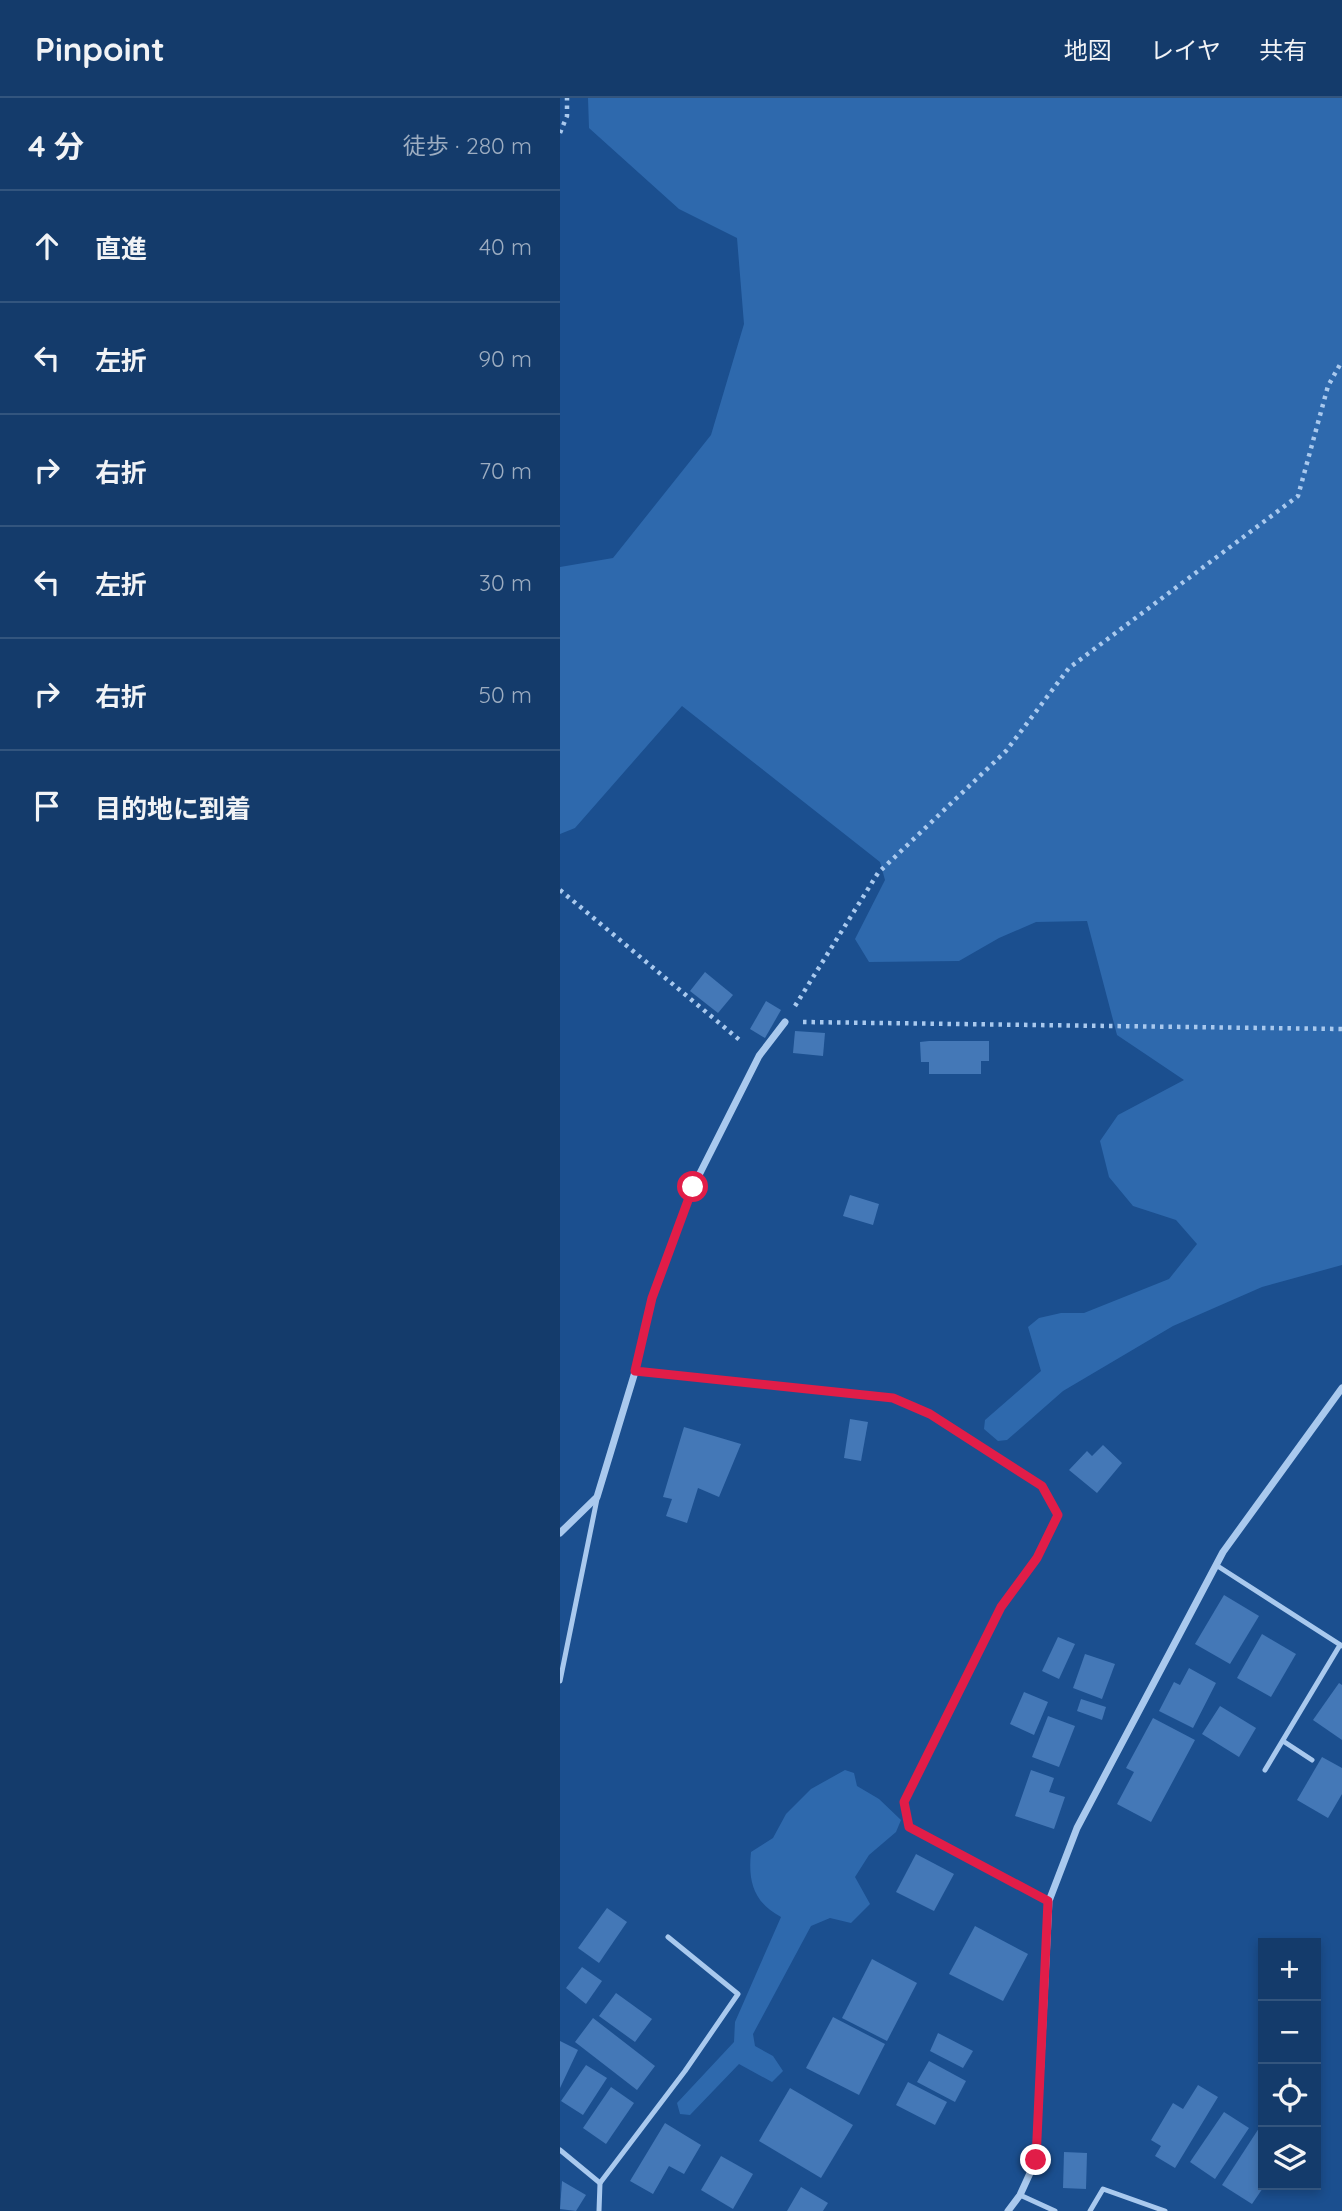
<!DOCTYPE html>
<html lang="ja">
<head>
<meta charset="utf-8">
<style>
  :root { --surface:#143b6b; --page:#214673; --text:#f1f3f6; --muted:#9dadc1; --line:#33557e }
  body { margin:0; font-family:Quicksand,"Noto Sans JP",sans-serif; background:var(--page); color:var(--text) }
  .controls { position:absolute; right:21px; bottom:21px; display:grid; overflow:hidden; border-radius:0px; box-shadow:0 4px 10px #0003 }
  .controls button { width:63px; height:63px; display:grid; place-items:center; padding:0; border:0; border-bottom:2px solid var(--line); background:var(--surface); color:var(--text); font:35px sans-serif }
  .stop { position:absolute; width:21px; height:21px; margin:-16px; border:5px solid #e11d48; border-radius:50%; background:#fff }
  .stop.end { background:#e11d48; border-color:#fff; box-shadow:0 2px 7px #0008 }
  .list { margin:0; padding:0; list-style:none }
  h2 { display:flex; justify-content:space-between; align-items:center; height:91px; margin:0; padding:0 28px; font-size:30px }
  h2 small { font-size:23px; font-weight:400; color:var(--muted) }
  .list li { display:grid; grid-template-columns:46px 1fr auto; gap:21px; align-items:center; box-sizing:border-box; height:112px; padding:0 28px; border-top:2px solid var(--line) }
  .list b { display:block; font-size:26px; white-space:nowrap }
  .list em { font-size:23px; font-style:normal; color:var(--muted) }
  .icon { flex:none; width:38px; height:38px; fill:none; stroke:currentColor; stroke-width:2; stroke-linecap:round; stroke-linejoin:round }
  .map { position:relative; flex:none; width:782px; height:2113px; overflow:hidden }
  header { display:flex; align-items:center; gap:42px; box-sizing:border-box; height:98px; padding:0 35px; background:var(--surface); border-bottom:2px solid var(--line) }
  header strong { font-size:33px }
  nav { display:flex; gap:38px; margin-inline-start:auto; font-size:24px }
  main { display:flex }
  aside { flex:1; background:var(--surface) }
  .map>svg:first-child { display:block }
</style>
</head>
<body>
<header>
<strong>Pinpoint</strong>
<nav><a>地図</a><a>レイヤ</a><a>共有</a></nav>
</header>
<main>
<aside>
<h2>4 分<small>徒歩 · 280 m</small></h2>
<ul class="list">
<li><svg class="icon" aria-label="ahead" viewBox="0 0 24 24"><path d="M12 20V5M6 11l6-6 6 6"/></svg><div><b>直進</b></div><em>40 m</em></li>
<li><svg class="icon" aria-label="left" viewBox="0 0 24 24"><path d="M17 20v-9H6M10 6l-5 5 5 5"/></svg><div><b>左折</b></div><em>90 m</em></li>
<li><svg class="icon" aria-label="right" viewBox="0 0 24 24"><path d="M7 20v-9h11M14 6l5 5-5 5"/></svg><div><b>右折</b></div><em>70 m</em></li>
<li><svg class="icon" aria-label="left" viewBox="0 0 24 24"><path d="M17 20v-9H6M10 6l-5 5 5 5"/></svg><div><b>左折</b></div><em>30 m</em></li>
<li><svg class="icon" aria-label="right" viewBox="0 0 24 24"><path d="M7 20v-9h11M14 6l5 5-5 5"/></svg><div><b>右折</b></div><em>50 m</em></li>
<li><svg class="icon" aria-label="arrive" viewBox="0 0 24 24"><path d="M6 21V4h12l-3 4 3 4H6"/></svg><div><b>目的地に到着</b></div></li>
</ul>
</aside>
<div class="map">
<svg width="782" height="2113" viewBox="0 0 782 2113">
  <rect width="100%" height="100%" fill="#1b4f8f"/>
  <g fill="#2e69ad">
    <path d="M 28,0 L 782,0 L 782,1167 L 702,1189 L 613,1228 L 503,1293 L 447,1342 L 438,1343 L 424,1331 L 425,1322 L 481,1273 L 468,1229 L 479,1220 L 501,1215 L 524,1215 L 609,1181 L 637,1146 L 616,1122 L 573,1108 L 549,1079 L 540,1043 L 558,1017 L 624,982 L 557,937 L 527,823 L 476,824 L 439,840 L 399,863 L 309,864 L 295,841 L 325,782 L 320,764 L 122,608 L 15,730 L 0,736 L 0,469 L 53,460 L 151,337 L 184,226 L 177,140 L 119,111 L 29,30 Z"/>
    <path d="M 285,1672 L 294,1675 L 297,1688 L 319,1701 L 341,1722 L 336,1734 L 309,1757 L 295,1779 L 310,1806 L 291,1825 L 270,1820 L 251,1828 L 193,1936 L 195,1948 L 213,1958 L 223,1973 L 212,1984 L 179,1966 L 130,2017 L 120,2016 L 117,2005 L 174,1944 L 175,1924 L 221,1819 C 193,1804 188,1783 191,1754 L 213,1740 L 226,1716 L 251,1691 Z"/>
  </g>
  <g fill="#4478b7">
    <path d="M 145,874 L 173,897 L 158,915 L 130,893 Z"/>
    <path d="M 206,903 L 221,912 L 205,940 L 190,931 Z"/>
    <path d="M 235,933 L 265,935 L 263,958 L 233,955 Z"/>
    <path d="M 369,943 L 429,943 L 429,963 L 421,963 L 421,976 L 369,976 L 369,964 L 361,964 L 360,944 Z"/>
    <path d="M 290,1097 L 319,1106 L 313,1127 L 283,1118 Z"/>
    <path d="M 290,1321 L 308,1324 L 301,1363 L 284,1360 Z"/>
    <path d="M 124,1329 L 181,1346 L 159,1399 L 138,1390 L 127,1425 L 106,1418 L 112,1401 L 103,1399 Z"/>
    <path d="M 543,1347 L 562,1365 L 537,1395 L 509,1372 L 527,1353 L 532,1358 Z"/>
    <path d="M 664,1497 L 699,1518 L 670,1566 L 635,1546 Z"/>
    <path d="M 702,1536 L 736,1556 L 711,1599 L 677,1580 Z"/>
    <path d="M 498,1539 L 515,1546 L 499,1581 L 482,1573 Z"/>
    <path d="M 525,1556 L 555,1566 L 542,1601 L 513,1590 Z"/>
    <path d="M 629,1570 L 656,1585 L 633,1630 L 599,1613 L 614,1584 L 620,1587 Z"/>
    <path d="M 779,1585 L 782,1587 L 782,1642 L 753,1622 Z"/>
    <path d="M 464,1594 L 488,1604 L 474,1637 L 450,1626 Z"/>
    <path d="M 521,1601 L 546,1609 L 542,1622 L 517,1613 Z"/>
    <path d="M 660,1608 L 696,1630 L 679,1659 L 642,1636 Z"/>
    <path d="M 488,1618 L 515,1628 L 499,1669 L 472,1659 Z"/>
    <path d="M 593,1620 L 635,1642 L 591,1724 L 557,1706 L 574,1674 L 566,1670 Z"/>
    <path d="M 762,1659 L 782,1670 L 782,1696 L 768,1720 L 737,1702 Z"/>
    <path d="M 471,1672 L 494,1680 L 489,1694 L 505,1699 L 494,1731 L 455,1718 Z"/>
    <path d="M 356,1756 L 394,1776 L 374,1813 L 336,1794 Z"/>
    <path d="M 47,1810 L 67,1824 L 39,1865 L 18,1850 Z"/>
    <path d="M 415,1828 L 468,1856 L 443,1903 L 389,1876 Z"/>
    <path d="M 312,1861 L 357,1885 L 327,1943 L 282,1920 Z"/>
    <path d="M 22,1869 L 42,1883 L 26,1906 L 6,1890 Z"/>
    <path d="M 56,1895 L 92,1921 L 75,1944 L 39,1918 Z"/>
    <path d="M 273,1919 L 325,1946 L 299,1997 L 246,1970 Z"/>
    <path d="M 33,1920 L 95,1968 L 77,1992 L 15,1944 Z"/>
    <path d="M 378,1935 L 413,1953 L 403,1970 L 370,1953 Z"/>
    <path d="M 0,1943 L 18,1952 L 0,1990 Z"/>
    <path d="M 369,1963 L 406,1983 L 395,2004 L 357,1984 Z"/>
    <path d="M 26,1967 L 47,1980 L 23,2017 L 1,2003 Z"/>
    <path d="M 348,1984 L 387,2004 L 375,2027 L 336,2007 Z"/>
    <path d="M 638,1987 L 658,1999 L 615,2070 L 595,2058 L 601,2048 L 591,2042 L 613,2005 L 623,2011 Z"/>
    <path d="M 51,1989 L 74,2005 L 46,2046 L 23,2030 Z"/>
    <path d="M 230,1990 L 293,2027 L 261,2080 L 199,2043 Z"/>
    <path d="M 664,2014 L 689,2030 L 655,2081 L 630,2064 Z"/>
    <path d="M 703,2024 L 705,2087 L 692,2106 L 662,2087 Z"/>
    <path d="M 105,2025 L 141,2047 L 124,2076 L 109,2068 L 93,2096 L 70,2083 Z"/>
    <path d="M 504,2054 L 527,2055 L 526,2091 L 503,2090 Z"/>
    <path d="M 161,2058 L 193,2076 L 173,2111 L 141,2092 Z"/>
    <path d="M 2,2083 L 26,2097 L 16,2113 L 0,2111 Z"/>
    <path d="M 241,2089 L 268,2105 L 263,2113 L 227,2113 Z"/>
  </g>
  <g fill="none" stroke-linecap="round" stroke-linejoin="round">
    <g stroke="#a9c9ee" stroke-width="4.5" stroke-dasharray="3.5 5" stroke-linecap="butt">
      <path d="M 0,35 L 7,18 L 7,0"/>
      <path d="M 0,792 L 182,944"/>
      <path d="M 235,908 L 318,775 L 446,653 L 509,570 L 738,398 L 768,288 L 782,263"/>
      <path d="M 243,924 L 782,931"/>
      <path d="M 94,1275 L 333,1300 L 370,1316 L 482,1388 L 498,1417 L 477,1460 L 441,1509 L 344,1704 L 349,1729 L 471,1794"/>
    </g>
    <g stroke="#a9c9ee" stroke-width="5">
      <path d="M 656,1467 L 782,1548"/>
      <path d="M 0,1583 L 37,1401"/>
      <path d="M 723,1643 L 752,1662"/>
      <path d="M 705,1672 L 780,1547"/>
      <path d="M 0,2052 L 40,2085"/>
      <path d="M 460,2097 L 495,2113"/>
      <path d="M 39,2113 L 40,2085 L 125,1973 L 178,1896 L 108,1839"/>
      <path d="M 530,2113 L 543,2091 L 605,2113"/>
    </g>
    <g stroke="#a9c9ee" stroke-width="7">
      <path d="M 0,1435 L 37,1399 L 75,1274 L 92,1200 L 133,1089 L 199,958 L 225,924"/>
      <path d="M 448,2113 L 460,2097 L 476,2062 L 489,1803 L 517,1730 L 663,1454 L 782,1290"/>
    </g>
  </g>
  <g fill="none" stroke-linecap="round" stroke-linejoin="round">
    <path stroke="#e11d48" stroke-width="9" d="M 133,1089 L 92,1200 L 75,1273 L 333,1300 L 370,1316 L 482,1388 L 498,1417 L 477,1460 L 441,1509 L 344,1704 L 349,1729 L 488,1803 L 476,2062"/>
  </g>
</svg>
<div class="controls">
<button>+</button>
<button>−</button>
<button><svg class="icon" aria-label="locate" viewBox="0 0 24 24"><circle cx="12" cy="12" r="6"/><path d="M12 2v4M12 18v4M2 12h4M18 12h4"/></svg></button>
<button><svg class="icon" aria-label="layers" viewBox="0 0 24 24"><path d="M12 4l9 5-9 5-9-5zM3 14l9 5 9-5"/></svg></button>
</div>
<div class="stop" style="left:133px;top:1089px"></div>
<div class="stop end" style="left:476px;top:2062px"></div>
</div>
</main>
</body>
</html>
